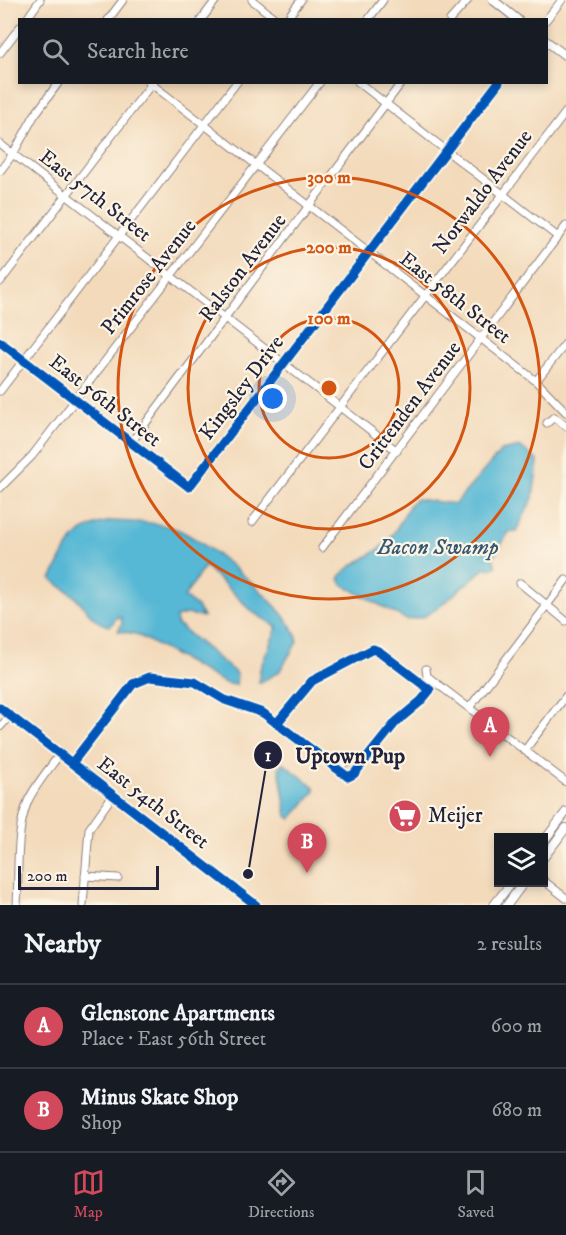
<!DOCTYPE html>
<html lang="en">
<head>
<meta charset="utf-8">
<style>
  :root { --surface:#171b24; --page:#242831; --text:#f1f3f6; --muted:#9ea1a6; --line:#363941; --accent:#d1495b }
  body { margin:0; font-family:"IM FELL DW Pica",serif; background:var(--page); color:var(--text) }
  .controls { position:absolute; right:18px; bottom:18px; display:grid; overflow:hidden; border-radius:0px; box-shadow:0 3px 9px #0003 }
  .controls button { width:54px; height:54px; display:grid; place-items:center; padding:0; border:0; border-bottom:2px solid var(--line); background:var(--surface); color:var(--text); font:30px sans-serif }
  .scale { position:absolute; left:18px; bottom:15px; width:141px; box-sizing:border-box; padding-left:6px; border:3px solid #22223b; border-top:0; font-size:16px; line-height:21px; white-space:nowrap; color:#22223b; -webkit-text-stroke:4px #fcf5e5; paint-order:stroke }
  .you { position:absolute; left:273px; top:399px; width:21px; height:21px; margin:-15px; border:4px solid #fff; border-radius:50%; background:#1a73e8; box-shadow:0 0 0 9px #1a73e833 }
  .badge { display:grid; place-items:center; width:39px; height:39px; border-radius:50%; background:var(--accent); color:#fff; font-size:20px; font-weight:700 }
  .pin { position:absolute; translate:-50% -50px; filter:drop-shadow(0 2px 3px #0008) }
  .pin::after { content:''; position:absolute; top:32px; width:21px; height:18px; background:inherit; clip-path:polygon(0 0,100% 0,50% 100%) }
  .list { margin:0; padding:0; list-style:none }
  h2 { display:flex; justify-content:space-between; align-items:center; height:78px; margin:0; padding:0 24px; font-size:26px }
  h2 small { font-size:20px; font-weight:400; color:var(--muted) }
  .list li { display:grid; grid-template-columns:39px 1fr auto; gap:18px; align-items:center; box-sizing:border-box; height:84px; padding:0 24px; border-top:2px solid var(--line) }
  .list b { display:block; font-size:22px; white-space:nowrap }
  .list p { margin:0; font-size:20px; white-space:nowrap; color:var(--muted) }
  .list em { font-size:20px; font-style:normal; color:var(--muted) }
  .icon { flex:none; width:33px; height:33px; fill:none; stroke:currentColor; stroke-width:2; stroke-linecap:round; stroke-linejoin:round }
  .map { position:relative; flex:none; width:566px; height:905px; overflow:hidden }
  .search { position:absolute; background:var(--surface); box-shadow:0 3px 9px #0003; left:18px; right:18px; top:18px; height:66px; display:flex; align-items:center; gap:15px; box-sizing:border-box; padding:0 21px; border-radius:0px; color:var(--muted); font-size:22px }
  .sheet { height:246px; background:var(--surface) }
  nav { display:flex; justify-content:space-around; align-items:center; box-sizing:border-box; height:84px; border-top:2px solid var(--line); background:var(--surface); font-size:16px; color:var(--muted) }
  nav a { display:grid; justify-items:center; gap:3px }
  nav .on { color:var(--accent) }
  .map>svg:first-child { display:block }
</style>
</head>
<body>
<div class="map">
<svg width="566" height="905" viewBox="0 0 566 905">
  <rect width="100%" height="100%" fill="#fcf5e5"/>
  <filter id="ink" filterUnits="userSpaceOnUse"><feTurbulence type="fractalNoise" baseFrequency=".0167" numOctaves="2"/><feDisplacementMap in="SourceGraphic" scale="12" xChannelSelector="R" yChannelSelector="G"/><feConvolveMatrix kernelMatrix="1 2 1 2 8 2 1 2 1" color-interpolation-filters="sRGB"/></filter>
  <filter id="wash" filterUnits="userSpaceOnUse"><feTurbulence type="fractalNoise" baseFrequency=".008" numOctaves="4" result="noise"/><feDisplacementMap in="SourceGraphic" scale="24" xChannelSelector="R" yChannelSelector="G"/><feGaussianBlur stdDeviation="1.35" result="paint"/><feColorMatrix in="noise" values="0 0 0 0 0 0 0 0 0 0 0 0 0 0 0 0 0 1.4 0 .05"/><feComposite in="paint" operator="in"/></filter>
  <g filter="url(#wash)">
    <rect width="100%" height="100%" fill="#f3dabb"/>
    <g fill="#57b8d5" stroke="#3c6d88" stroke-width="1.5">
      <path d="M 521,447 L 538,461 L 533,498 L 516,531 L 509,532 L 493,557 L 496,567 L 490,569 L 486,567 L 438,608 L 423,617 L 407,620 L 343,585 L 339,579 C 347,564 372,557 385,544 C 396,533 403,516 411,503 L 417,499 L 455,504 L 501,451 Z"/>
      <path d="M 111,521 C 132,522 159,521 179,530 C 211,545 289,608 298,641 L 279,672 L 259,683 L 260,669 L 277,627 L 254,613 L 205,566 L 184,597 L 197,607 L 203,617 L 187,614 L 176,617 L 177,624 L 237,674 L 236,685 L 225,683 L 136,634 L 118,631 L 122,624 L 121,617 L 117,617 L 110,626 C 94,624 88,610 78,600 C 71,592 60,586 51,579 C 69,546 71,528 111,521 Z"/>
      <path d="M 283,763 L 314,787 L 315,791 L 291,819 L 287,816 L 279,767 Z"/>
    </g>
  </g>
  <g filter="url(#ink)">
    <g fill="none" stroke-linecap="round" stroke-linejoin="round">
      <defs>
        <g id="minor">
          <path d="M 252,0 L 277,20"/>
          <path d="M 26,20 L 40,0"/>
          <path d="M 108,20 L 123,0"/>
          <path d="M 201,20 L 216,0"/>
          <path d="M 286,20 L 301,0"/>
          <path d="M 368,20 L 383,0"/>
          <path d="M 450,20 L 468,0"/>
          <path d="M 546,20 L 562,0"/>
          <path d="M 0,53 L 20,27"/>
          <path d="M 149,82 L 536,381 L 566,412"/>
          <path d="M 358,82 L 558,237"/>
          <path d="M 0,144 L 397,451"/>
          <path d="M 0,171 L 13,154 L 34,116 L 59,82"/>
          <path d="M 0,282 L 153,82"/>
          <path d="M 0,342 L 189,487 L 499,82"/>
          <path d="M 536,381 L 566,343"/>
          <path d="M 0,391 L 237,82"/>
          <path d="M 547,423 L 554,417 L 566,426"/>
          <path d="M 130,444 L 402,82"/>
          <path d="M 0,488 L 32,456 L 320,82"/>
          <path d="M 252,522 L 566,112"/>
          <path d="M 322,548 L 566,226"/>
          <path d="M 520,583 L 566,621"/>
          <path d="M 426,669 L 427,676 L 566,782"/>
          <path d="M 470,707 L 566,580"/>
          <path d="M 0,708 L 256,905"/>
          <path d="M 0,727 L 10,716"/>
          <path d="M 525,750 L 566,696"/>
          <path d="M 72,763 L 133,684 L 150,677 L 195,682 L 225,700 L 263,713 L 348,777 L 354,774 L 396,722 L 421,701 L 430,690 L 380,652 L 373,649 L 312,681 L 277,723"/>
          <path d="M 336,770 L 348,760 L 359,767"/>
          <path d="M 85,876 L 118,878"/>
          <path d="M 544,881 L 566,898"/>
          <path d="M 17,905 C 19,872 15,832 28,801 C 36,784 49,769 60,754"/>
          <path d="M 83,905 L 89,829 L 113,795"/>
        </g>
        <g id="major">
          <path d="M 493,0 L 518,20"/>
          <path d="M 546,41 L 566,56"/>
          <path d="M 544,841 L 566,812"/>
          <path d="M 544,857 L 566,828"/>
          <path d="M 494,905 L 512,882"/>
          <path d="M 507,905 L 524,882"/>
        </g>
      </defs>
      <use href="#minor" stroke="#8a7e7b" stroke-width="9"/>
      <use href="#major" stroke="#8a7e7b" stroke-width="10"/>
      <use href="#minor" stroke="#fff" stroke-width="7"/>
      <use href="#major" stroke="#fff" stroke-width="8"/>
      <defs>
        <g id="cycleway">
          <path d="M 0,342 L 189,487 L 499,82"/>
          <path d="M 0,708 L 256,905"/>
          <path d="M 72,763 L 133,684 L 150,677 L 195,682 L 225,700 L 263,713 L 348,777 L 354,774 L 396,722 L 421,701 L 430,690 L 380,652 L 373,649 L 312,681 L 277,723"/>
        </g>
      </defs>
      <use href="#cycleway" stroke="#fcf5e5" stroke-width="13"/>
      <use href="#cycleway" stroke="#0057b8" stroke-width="9"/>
    </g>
  </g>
  <g fill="none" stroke="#d45411" stroke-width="3">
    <circle cx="329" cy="388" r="70"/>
    <circle cx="329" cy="388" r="141"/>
    <circle cx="329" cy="388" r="211"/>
  </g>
  <defs>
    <symbol id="supermarket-disc" viewBox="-11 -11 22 22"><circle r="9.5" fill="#d1495b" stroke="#fcf5e5"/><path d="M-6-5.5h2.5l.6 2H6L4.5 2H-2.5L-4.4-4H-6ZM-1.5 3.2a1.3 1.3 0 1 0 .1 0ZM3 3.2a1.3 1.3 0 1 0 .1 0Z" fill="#fff"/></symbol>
  </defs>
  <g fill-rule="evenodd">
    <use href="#supermarket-disc" x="386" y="797" width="38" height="38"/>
  </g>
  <g text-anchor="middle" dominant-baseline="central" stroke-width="4.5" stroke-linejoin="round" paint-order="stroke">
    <g font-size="21" fill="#22223b" stroke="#fcf5e5">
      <text transform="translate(483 192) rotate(-53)">Norwaldo Avenue</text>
      <text transform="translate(95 196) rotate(38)">East 57th Street</text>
      <text transform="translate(243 268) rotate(-53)">Ralston Avenue</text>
      <text transform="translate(149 277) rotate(-52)">Primrose Avenue</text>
      <text transform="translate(455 298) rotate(38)">East 58th Street</text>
      <text transform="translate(242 388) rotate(-53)">Kingsley Drive</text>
      <text transform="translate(105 401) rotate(38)">East 56th Street</text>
      <text transform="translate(410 406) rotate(-53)">Crittenden Avenue</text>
      <text transform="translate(153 803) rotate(38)">East 54th Street</text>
    </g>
    <g font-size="21" fill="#22223b" stroke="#fcf5e5" text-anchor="start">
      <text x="428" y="816">Meijer</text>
    </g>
    <g font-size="22" font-style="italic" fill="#355671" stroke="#fcf5e5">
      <text x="438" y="547">Bacon Swamp</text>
    </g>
  </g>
  <circle cx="329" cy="388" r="9" fill="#d45411" stroke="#fcf5e5" stroke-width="3"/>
  <g font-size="18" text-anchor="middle" font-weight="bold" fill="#d45411" stroke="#fcf5e5" stroke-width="4.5" stroke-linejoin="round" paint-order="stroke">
    <text x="329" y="183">300 m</text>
    <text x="329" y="253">200 m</text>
    <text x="329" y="324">100 m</text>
  </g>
  <path fill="none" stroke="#22223b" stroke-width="2" d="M248 874L268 755"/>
  <g fill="#22223b" stroke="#fcf5e5" stroke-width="2">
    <circle cx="248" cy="874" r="6"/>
    <circle cx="268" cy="755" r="15"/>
  </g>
  <g font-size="18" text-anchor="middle" font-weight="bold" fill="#fff">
    <text x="268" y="761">1</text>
  </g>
  <g font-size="22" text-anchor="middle" font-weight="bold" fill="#22223b" stroke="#fcf5e5" stroke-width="4.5" stroke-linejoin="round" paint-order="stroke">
    <text x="350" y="763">Uptown Pup</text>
  </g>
</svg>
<div class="controls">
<button><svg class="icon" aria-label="layers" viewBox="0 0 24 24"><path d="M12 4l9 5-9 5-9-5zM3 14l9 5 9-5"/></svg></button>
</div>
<div class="scale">200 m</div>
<div class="you"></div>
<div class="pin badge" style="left:490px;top:757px">A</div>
<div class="pin badge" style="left:307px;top:873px">B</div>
<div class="search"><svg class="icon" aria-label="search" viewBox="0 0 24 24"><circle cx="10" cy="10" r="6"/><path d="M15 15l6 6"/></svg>Search here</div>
</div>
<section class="sheet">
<h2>Nearby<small>2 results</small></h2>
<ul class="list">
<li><span class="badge">A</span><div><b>Glenstone Apartments</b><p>Place · East 56th Street</p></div><em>600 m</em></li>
<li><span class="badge">B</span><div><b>Minus Skate Shop</b><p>Shop</p></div><em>680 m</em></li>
</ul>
</section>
<nav>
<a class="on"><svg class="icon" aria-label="map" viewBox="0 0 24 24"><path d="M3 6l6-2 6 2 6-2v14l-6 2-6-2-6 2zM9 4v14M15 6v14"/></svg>Map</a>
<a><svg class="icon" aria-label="directions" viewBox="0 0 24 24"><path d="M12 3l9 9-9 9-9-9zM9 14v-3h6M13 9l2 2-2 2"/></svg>Directions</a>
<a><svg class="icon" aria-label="saved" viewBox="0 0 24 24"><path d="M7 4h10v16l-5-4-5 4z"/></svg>Saved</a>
</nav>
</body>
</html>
